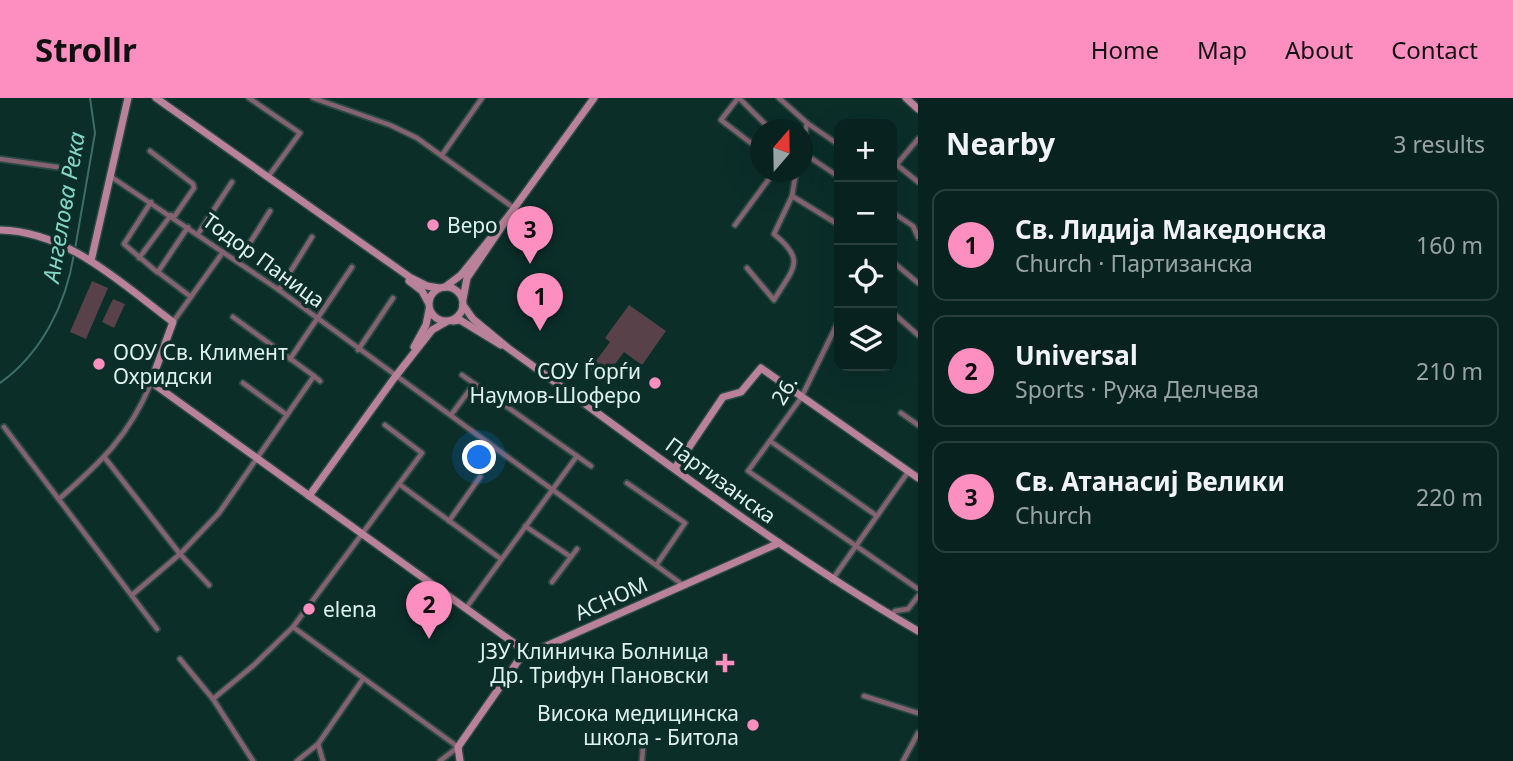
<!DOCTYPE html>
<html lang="en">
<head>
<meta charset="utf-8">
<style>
  :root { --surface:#08221f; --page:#112a28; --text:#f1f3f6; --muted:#98a4a4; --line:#293f3d; --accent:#fd8ec0 }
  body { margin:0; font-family:"Noto Sans",sans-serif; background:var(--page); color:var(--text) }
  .controls { position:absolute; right:21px; top:21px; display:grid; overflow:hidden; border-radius:14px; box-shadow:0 7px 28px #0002 }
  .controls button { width:63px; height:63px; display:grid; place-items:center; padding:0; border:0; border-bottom:2px solid var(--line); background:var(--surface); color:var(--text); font:35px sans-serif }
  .compass { position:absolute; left:750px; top:21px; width:63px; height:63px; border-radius:50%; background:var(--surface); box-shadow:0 7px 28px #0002; rotate:20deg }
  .you { position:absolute; left:480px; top:360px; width:24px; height:24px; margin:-18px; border:5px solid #fff; border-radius:50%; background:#1a73e8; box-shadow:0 0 0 10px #1a73e833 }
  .badge { display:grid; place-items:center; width:46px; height:46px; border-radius:50%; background:var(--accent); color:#111; font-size:23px; font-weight:700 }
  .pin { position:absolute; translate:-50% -58px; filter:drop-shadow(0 2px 4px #0008) }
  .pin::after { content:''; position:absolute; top:37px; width:24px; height:21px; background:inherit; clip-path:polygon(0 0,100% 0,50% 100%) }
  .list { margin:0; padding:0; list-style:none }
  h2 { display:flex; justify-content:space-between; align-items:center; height:91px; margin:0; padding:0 28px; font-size:30px }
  h2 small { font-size:23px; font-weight:400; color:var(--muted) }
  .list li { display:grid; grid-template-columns:46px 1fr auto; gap:21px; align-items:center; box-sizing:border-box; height:112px; margin:0 14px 14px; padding:0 14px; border:2px solid var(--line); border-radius:14px }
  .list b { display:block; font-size:26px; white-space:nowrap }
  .list p { margin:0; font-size:23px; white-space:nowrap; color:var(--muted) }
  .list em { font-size:23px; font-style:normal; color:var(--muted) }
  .icon { flex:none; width:38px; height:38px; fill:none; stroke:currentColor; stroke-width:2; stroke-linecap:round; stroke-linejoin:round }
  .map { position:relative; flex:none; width:918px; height:663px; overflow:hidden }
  header { display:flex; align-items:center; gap:42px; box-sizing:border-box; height:98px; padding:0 35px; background:var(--accent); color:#111 }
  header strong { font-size:33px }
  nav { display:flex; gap:38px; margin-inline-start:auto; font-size:24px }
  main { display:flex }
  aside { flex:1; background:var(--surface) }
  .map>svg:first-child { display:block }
</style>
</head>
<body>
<header>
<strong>Strollr</strong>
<nav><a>Home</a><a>Map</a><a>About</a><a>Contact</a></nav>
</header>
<main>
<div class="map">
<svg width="918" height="663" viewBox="0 0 918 663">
  <rect width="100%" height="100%" fill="#0b2e29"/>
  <g fill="#59414a">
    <path d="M 92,183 L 108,190 L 86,241 L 70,234 Z"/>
    <path d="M 113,201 L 125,206 L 114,230 L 102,224 Z"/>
    <path d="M 629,207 L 666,233 L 642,267 L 624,254 L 603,282 L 589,272 L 610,244 L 605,240 Z"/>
  </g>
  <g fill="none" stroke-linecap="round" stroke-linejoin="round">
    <g stroke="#3f6d65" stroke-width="2">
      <path d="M 75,151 L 95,35 L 90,0"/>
      <path d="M 0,285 C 42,255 66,206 74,156"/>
    </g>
    <defs>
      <g id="street">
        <path d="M 249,0 L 300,35 L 268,79"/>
        <path d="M 313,0 L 390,27 L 417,40 L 514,110"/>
        <path d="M 738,0 L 721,22 L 760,52"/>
        <path d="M 739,0 L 771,32"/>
        <path d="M 779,0 L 807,25 L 839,47"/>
        <path d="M 802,52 L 807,25"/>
        <path d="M 150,53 L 193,86 L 194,90 L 174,119"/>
        <path d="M 802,54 L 839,79"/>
        <path d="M 442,57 L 482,0"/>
        <path d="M 0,61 L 57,69"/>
        <path d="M 897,67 L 918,84"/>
        <path d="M 892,72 L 918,41"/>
        <path d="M 110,78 L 279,192 L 683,487"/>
        <path d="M 792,98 L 839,127"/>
        <path d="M 151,104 L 124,146 L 157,174"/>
        <path d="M 892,114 L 913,128 L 918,139"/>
        <path d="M 735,127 L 774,74"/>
        <path d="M 188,129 L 158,174 L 191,199"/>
        <path d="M 198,136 L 232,84"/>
        <path d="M 139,160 L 171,117"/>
        <path d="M 892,163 L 918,185"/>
        <path d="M 238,164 L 270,113"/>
        <path d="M 747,170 L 774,202 C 793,170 807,163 774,136 L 792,98 L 796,74"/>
        <path d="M 279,192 L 312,139"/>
        <path d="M 892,214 L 918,237"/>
        <path d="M 839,222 L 801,300 L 748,373 L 918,491"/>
        <path d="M 173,224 L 223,154"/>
        <path d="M 358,252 L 393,200"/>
        <path d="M 290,261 L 352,169"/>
        <path d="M 462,277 L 591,368"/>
        <path d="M 314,278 L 320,283"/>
        <path d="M 243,285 L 287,317"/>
        <path d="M 901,315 L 918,327"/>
        <path d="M 451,317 L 474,286"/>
        <path d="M 4,329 L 157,531"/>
        <path d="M 770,343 L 877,418"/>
        <path d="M 105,360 L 180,456 L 209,487"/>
        <path d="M 627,385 L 685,425 L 657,466"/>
        <path d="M 399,386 L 501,461"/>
        <path d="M 59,401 C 101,364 129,338 151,285"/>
        <path d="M 449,423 L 480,379"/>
        <path d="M 525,428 L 571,459 L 552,484"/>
        <path d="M 571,459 L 577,451"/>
        <path d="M 832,482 L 908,374"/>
        <path d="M 132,497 L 180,456 L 219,415 L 314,278 L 233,219"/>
        <path d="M 466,510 L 577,358"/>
        <path d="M 892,517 L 895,513 L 908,511 L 918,498"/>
        <path d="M 293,529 L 458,649 L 440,663"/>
        <path d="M 180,561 L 213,601 L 253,663"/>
        <path d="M 864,598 L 918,615"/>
        <path d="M 213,601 L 254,567 L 293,529 L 422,355 L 385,327"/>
        <path d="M 318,646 L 323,663"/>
        <path d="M 297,663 L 318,646 L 363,581"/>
        <path d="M 642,663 L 643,649"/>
        <path d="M 903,663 L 918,635"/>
      </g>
      <g id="secondary">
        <path d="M 156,0 L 411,180 L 427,188 L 439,190"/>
        <path d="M 906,0 L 918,11"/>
        <path d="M 0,132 C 67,133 122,186 173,224 L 151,284 L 525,553"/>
        <path d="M 91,163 L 128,0"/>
        <path d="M 409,183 L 422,193 L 428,204"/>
        <circle cx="446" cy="206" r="17"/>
        <path d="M 445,189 L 461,177 L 507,120 L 594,0"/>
        <path d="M 463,201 L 467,180 L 505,124"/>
        <path d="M 463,207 L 473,221 L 508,250 C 643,347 775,450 918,533"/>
        <path d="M 453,223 L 460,222 L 501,247"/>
        <path d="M 414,249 L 426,227 L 429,212"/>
        <path d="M 675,370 L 723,299 L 741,294 L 761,270 L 918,380"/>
        <path d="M 309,398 L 395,279 L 432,232 L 446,224"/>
        <path d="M 525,553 L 535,553 L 779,445"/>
        <path d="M 460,663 L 458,649 L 525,553"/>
      </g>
    </defs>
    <use href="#street" stroke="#294945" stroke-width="8"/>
    <use href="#secondary" stroke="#294945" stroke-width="10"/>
    <use href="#street" stroke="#856270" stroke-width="4.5"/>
    <use href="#secondary" stroke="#ba8299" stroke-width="7"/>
  </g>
  <g fill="#fd8ec0" stroke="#0b2e29" stroke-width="2.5">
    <circle cx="433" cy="127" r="7"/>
    <circle cx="99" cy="266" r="7"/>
    <circle cx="655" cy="285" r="7"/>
    <circle cx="309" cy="511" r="7"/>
    <path d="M721.5 554.5h7v7h7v7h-7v7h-7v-7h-7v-7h7z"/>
    <circle cx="753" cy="627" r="7"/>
  </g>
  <g text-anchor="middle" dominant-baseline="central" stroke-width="7" stroke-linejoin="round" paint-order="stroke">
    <g font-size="21" fill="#dff2ee" stroke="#0b2e29" text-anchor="start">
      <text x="447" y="127">Веро</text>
      <text x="113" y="254">ООУ Св. Климент<tspan x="113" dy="24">Охридски</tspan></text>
      <text x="641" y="273" text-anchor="end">СОУ Ѓорѓи<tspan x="641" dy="24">Наумов-Шоферо</tspan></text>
      <text x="323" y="511">elena</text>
      <text x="709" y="553" text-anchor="end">ЈЗУ Клиничка Болница<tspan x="709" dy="24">Др. Трифун Пановски</tspan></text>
      <text x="739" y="615" text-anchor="end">Висока медицинска<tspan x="739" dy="24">школа - Битола</tspan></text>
    </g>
    <g font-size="21" fill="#dff2ee" stroke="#0b2e29">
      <text transform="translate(264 162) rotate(36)">Тодор Паница</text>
      <text transform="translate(784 292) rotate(-59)">26.</text>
      <text transform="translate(721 382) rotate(36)">Партизанска</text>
      <text transform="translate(611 500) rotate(-24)">АСНОМ</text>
    </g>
    <g font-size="23" font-style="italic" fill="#85d5c7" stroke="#0b2e29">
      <text transform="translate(63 109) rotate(-80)">Ангелова Река</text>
    </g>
  </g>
</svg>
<div class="controls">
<button>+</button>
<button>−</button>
<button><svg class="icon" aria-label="locate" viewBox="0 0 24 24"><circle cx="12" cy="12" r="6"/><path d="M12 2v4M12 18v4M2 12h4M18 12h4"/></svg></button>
<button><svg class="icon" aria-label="layers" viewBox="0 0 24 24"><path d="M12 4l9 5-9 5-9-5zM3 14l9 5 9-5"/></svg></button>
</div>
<svg class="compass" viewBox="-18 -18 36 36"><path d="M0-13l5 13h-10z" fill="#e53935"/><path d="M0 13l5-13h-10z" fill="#98a4a4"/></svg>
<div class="you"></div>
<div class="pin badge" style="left:540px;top:233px">1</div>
<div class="pin badge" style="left:429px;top:541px">2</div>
<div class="pin badge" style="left:530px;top:166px">3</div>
</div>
<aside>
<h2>Nearby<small>3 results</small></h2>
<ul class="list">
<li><span class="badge">1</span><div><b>Св. Лидија Македонска</b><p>Church · Партизанска</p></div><em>160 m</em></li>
<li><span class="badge">2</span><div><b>Universal</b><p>Sports · Ружа Делчева</p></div><em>210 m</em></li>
<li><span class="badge">3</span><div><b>Св. Атанасиј Велики</b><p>Church</p></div><em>220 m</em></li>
</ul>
</aside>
</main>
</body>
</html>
